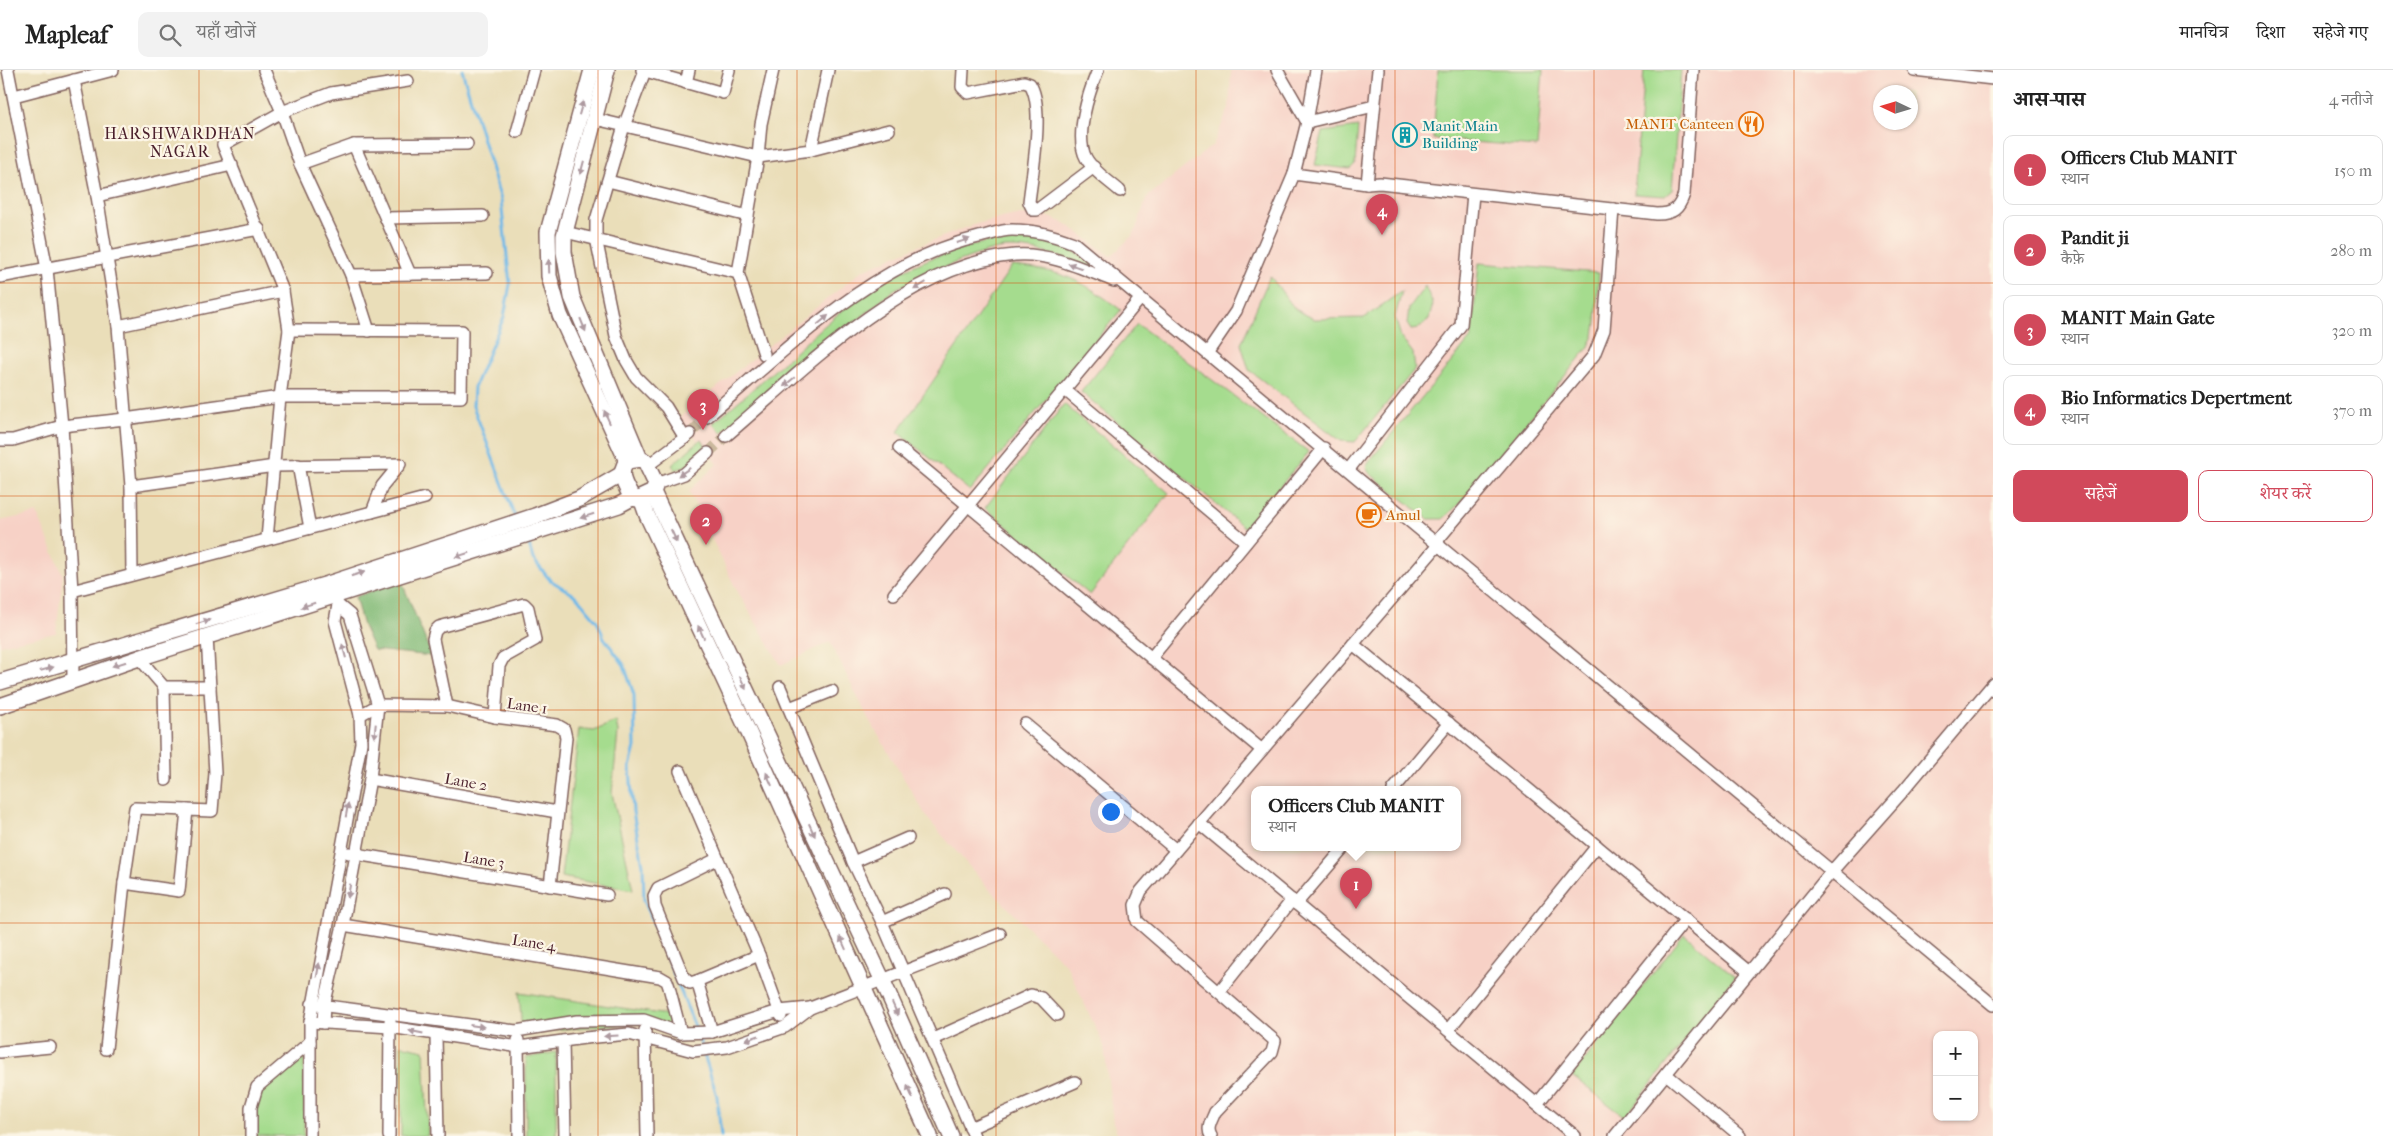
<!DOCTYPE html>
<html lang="hi">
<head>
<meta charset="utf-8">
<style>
  :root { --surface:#fff; --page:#f2f2f2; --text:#222; --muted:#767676; --line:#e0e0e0; --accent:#d1495b }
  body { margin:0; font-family:"IM FELL French Canon","Noto Serif Devanagari",serif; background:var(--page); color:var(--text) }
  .controls { position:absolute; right:15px; bottom:15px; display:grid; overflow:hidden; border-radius:10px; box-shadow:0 1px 4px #0004 }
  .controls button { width:45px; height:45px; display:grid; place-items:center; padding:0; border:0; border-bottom:1px solid var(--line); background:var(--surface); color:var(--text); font:25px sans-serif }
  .compass { position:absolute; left:1873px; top:15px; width:45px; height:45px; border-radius:50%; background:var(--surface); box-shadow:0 1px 4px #0004; rotate:274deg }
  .you { position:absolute; left:1110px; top:741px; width:18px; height:18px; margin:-12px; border:4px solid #fff; border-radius:50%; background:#1a73e8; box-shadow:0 0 0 8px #1a73e833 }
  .badge { display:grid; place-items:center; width:32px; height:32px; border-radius:50%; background:var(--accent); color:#fff; font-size:16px; font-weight:700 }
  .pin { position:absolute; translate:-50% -41px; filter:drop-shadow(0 1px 2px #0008) }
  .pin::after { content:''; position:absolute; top:26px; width:18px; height:15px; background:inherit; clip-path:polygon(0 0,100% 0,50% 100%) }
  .popup { position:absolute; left:1251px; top:716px; width:210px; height:65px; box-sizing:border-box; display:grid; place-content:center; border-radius:10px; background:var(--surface); filter:drop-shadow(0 1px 4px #0005); font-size:16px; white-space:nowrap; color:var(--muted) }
  .popup b { font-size:19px; color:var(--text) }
  .popup::after { content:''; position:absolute; left:50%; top:100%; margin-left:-10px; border:10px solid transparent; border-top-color:var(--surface) }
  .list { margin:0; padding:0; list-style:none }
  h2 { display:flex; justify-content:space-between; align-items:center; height:65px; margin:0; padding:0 20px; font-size:21px }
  h2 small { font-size:16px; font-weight:400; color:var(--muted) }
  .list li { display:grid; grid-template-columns:32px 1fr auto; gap:15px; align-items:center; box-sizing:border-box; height:70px; margin:0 10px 10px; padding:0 10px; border:1px solid var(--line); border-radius:10px }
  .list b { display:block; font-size:19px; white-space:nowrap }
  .list p { margin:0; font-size:16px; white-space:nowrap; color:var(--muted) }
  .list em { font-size:16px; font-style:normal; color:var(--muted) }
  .actions { display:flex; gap:10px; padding:15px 20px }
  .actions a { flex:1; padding:11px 0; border:1px solid var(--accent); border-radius:10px; text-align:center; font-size:18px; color:var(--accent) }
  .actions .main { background:var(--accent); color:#fff }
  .icon { flex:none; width:28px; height:28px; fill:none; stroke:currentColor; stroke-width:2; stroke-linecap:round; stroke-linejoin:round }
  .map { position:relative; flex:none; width:1993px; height:1066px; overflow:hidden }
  header { display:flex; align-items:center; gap:30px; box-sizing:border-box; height:70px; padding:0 25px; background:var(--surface); border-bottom:1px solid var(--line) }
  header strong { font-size:24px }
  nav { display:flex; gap:28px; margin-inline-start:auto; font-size:18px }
  .search { width:350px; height:45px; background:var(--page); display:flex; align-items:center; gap:12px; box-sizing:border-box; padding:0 18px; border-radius:10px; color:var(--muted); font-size:19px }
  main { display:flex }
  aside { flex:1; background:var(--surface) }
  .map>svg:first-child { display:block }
</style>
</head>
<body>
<header>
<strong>Mapleaf</strong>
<div class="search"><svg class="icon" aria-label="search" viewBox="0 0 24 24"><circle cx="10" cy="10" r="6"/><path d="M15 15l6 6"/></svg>यहाँ खोजें</div>
<nav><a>मानचित्र</a><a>दिशा</a><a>सहेजे गए</a></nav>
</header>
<main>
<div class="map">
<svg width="1993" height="1066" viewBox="0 0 1993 1066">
  <rect width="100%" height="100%" fill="#fcf5e5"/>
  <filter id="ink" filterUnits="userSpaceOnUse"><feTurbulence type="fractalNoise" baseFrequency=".02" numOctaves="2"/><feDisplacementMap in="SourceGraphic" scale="10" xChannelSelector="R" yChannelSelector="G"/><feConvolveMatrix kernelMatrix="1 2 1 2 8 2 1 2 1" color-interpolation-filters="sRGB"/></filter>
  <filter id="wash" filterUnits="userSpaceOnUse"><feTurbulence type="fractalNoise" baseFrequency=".0096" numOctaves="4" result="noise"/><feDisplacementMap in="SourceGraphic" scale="20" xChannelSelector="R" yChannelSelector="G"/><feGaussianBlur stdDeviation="1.12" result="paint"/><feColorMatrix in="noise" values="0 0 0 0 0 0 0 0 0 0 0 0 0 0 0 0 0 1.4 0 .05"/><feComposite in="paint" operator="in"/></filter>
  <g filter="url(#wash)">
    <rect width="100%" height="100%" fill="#eadeb9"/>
    <g fill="#f7d1c6" fill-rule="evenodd">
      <path d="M 1231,0 L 1993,0 L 1993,1066 L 1118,1066 L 1113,1052 L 1104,976 L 1067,896 L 989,819 L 928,749 L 868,648 L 830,572 L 781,595 L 735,517 L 689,421 L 717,394 L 679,348 L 863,200 L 918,176 L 976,154 L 1015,145 L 1044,145 L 1065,153 L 1111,186 L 1134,164 L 1147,127 L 1213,75 L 1229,38 ZM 1880,22 L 1910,22 L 1910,52 L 1880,52 ZM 1255,720 L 1457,720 L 1457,778 L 1255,778 ZM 1937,965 L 1974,965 L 1974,1047 L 1937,1047 Z"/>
      <path d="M 37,443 L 63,505 L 56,563 L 0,575 L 0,451 Z"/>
    </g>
    <g fill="#a5dc8e" stroke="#787e5c">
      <path d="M 1438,0 L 1543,0 L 1537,77 L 1433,69 Z"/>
      <path d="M 1644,0 L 1681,0 L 1672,120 L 1665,126 L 1634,124 Z"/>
      <path d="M 1358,57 L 1355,94 L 1350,99 L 1315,95 L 1323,62 Z"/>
      <path d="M 1018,166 C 1048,171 1078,177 1099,201 C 1070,190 1041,178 1010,178 C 984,177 920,208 895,219 L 722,363 L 713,353 C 740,330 767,307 794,283 C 823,257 851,230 885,210 C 925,187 973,173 1018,166 Z"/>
      <path d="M 1479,193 L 1599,203 L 1596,253 L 1594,266 L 1588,278 L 1458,435 L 1443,449 L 1428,449 L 1369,403 L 1366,397 L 1371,389 L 1471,268 Z"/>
      <path d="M 1012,196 C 1064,201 1080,209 1121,240 L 970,421 L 898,362 Z"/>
      <path d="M 1270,206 L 1295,239 L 1314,249 L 1364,248 L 1402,221 L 1395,247 L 1401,267 L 1413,283 L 1415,299 L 1355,372 L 1341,371 L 1249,300 L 1241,274 Z"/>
      <path d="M 1425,216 L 1433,234 L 1429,249 L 1418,259 L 1411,260 L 1407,254 L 1409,238 Z"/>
      <path d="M 1137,254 L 1309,382 L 1245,458 L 1081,322 Z"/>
      <path d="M 1064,334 L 1169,423 L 1090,525 L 985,438 Z"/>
      <path d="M 701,369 L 706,376 L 687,395 L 676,400 L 672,395 Z"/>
      <path d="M 616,651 L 618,662 L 612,723 L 633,820 L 561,807 L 579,659 L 594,661 Z"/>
      <path d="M 1684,864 L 1735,907 L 1625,1047 L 1572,1006 Z"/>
      <path d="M 519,922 L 667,945 L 674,957 L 644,953 L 522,962 Z"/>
      <path d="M 401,975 L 424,980 L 428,1066 L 401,1066 Z"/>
      <path d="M 304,979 L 304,1066 L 257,1066 L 256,1027 Z"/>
      <path d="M 556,982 L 556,1066 L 526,1066 L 526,988 Z"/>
    </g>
    <path fill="#84bc79" stroke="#676e52" d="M 401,510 L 432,586 L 374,580 L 363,556 L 355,527 Z"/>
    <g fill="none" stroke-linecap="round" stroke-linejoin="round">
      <g stroke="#6fb9e8" stroke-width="3">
        <path d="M 462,0 L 501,130 L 510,214 L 504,247 L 474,317 L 473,336 L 515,447"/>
        <path d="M 527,468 L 533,489 L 550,510 L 576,526 L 597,551 L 604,568 L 624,595 L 634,625 L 635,677 L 630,697 L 633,742 L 643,795 L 644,830 L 696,959"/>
        <path d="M 698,965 L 717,1026 L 721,1066"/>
      </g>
    </g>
  </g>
  <g filter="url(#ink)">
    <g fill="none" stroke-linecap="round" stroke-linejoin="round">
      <g stroke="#cab89d" stroke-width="11" stroke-dasharray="11 5.5" stroke-linecap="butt">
        <path d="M 691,363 L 707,347"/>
        <path d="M 708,383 L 726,366"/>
      </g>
      <defs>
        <g id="minor">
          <path d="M 8,0 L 47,199 L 62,356 L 72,521 L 73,609"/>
          <path d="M 264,0 L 282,42 L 300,94 L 351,205 L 369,261"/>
          <path d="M 642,0 L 723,23 L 729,0"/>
          <path d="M 963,0 L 962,17 L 968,23 L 1024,12 L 1030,14 C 1045,37 1032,104 1029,132 L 1033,140 L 1037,140 L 1094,97"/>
          <path d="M 1098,0 C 1089,22 1074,66 1086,88 C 1093,101 1110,112 1120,121"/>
          <path d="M 1277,0 L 1307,52 L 1374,36"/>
          <path d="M 1914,0 L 1993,9"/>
          <path d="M 645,1 L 624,56 L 596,150 L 596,168 L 616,266 L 626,290 L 636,307 L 666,337 L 685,368"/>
          <path d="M 74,10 L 97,126 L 118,256 L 131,416 L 132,504"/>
          <path d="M 686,13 L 689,0"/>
          <path d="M 14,26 L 113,0"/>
          <path d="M 595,49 L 758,87 L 811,80 L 828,0"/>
          <path d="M 517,62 L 534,0"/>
          <path d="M 354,75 L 410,204"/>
          <path d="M 811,80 L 889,60"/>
          <path d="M 300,94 L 354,75 L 467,74"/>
          <path d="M 1294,104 L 1367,114 L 1380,113 L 1657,144 C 1673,144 1679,139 1684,124 L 1693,0"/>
          <path d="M 608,111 L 748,146"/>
          <path d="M 1367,114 L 1378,0"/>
          <path d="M 97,126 L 232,95"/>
          <path d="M 386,148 L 483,146"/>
          <path d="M 565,162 L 738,203"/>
          <path d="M 351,205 L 487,203"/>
          <path d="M 0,207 L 259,159"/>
          <path d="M 118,256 L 283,221"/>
          <path d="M 1208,282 L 1236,241 L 1294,104 L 1307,52 L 1316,0"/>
          <path d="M 764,284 L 738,203 L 758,87 L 761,54 L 773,0"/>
          <path d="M 1065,320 L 1246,472"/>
          <path d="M 707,347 C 787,279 874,191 979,167 C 989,165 1001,160 1012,160 C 1035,160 1053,165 1074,173 L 1993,935"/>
          <path d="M 726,366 C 806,298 906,194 1015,185 C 1049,182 1083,199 1114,211"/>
          <path d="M 0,370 L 13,370 L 62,356 L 125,349 L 280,327 L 461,327 L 462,261 L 289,260"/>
          <path d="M 899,378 L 1262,680"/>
          <path d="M 298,395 L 310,458"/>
          <path d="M 647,396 L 690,364"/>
          <path d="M 1349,399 L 1461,255 L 1473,124"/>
          <path d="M 656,414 L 684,404 L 708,383"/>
          <path d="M 131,416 L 275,396 L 400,394 L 382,416 L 372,442"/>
          <path d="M 267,469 L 280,327 L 289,260 L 283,221 L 223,75 L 282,42 L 331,23 L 408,11"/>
          <path d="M 1436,472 L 1594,285 L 1604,260 L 1613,139"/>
          <path d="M 333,520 L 338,535 L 335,551 L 360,645 L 361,673 L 310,952 L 390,957 L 519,977 L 585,968 L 629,964 L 693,981 L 727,977 L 785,957 L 810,938 L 1000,864"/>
          <path d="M 72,521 L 425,428"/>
          <path d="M 894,524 L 1140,229"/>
          <path d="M 1353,574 L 1749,902"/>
          <path d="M 139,588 L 164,617 L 210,617"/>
          <path d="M 1151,588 L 1324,378"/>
          <path d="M 164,617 L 166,710"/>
          <path d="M 780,617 L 853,792 L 882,852 L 974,1066"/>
          <path d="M 447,636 L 433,569 L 435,561 L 439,557 L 524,534 L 528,538 L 535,570 L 503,588 L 499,596 L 495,647"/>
          <path d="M 789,638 L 832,621"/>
          <path d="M 360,645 L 378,635 L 447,636 L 495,647 L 557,655 L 564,659 L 566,668 L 550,816"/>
          <path d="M 1025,654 L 1176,780"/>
          <path d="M 680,701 L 759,885 L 781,946"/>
          <path d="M 370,709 L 557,742"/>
          <path d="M 1393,720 L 1449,653"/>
          <path d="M 1199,753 L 1575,1066"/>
          <path d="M 349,783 L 607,825"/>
          <path d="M 853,792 L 908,768"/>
          <path d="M 124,813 L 179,821 L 187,740"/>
          <path d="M 1296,834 L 1344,778"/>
          <path d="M 882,852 L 945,824"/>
          <path d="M 343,855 L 660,907 L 667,911 L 669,917 L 681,963"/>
          <path d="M 697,911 L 759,885"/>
          <path d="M 1219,922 L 1292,830"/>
          <path d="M 312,934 L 516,961 L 577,951 L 644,950 L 681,963 L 712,962 L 779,941 L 810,938"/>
          <path d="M 323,953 L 324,936 L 343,855 L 370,709 L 378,635 L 350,545 L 338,535"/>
          <path d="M 645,960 L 647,1066"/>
          <path d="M 1448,960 L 1597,776"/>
          <path d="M 712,962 L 697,911 L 690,913 L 684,908 L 655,836 L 654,826 L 658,818 L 717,789"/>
          <path d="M 436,966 L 438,1066"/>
          <path d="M 933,969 L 1031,925 L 1041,928 L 1057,945"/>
          <path d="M 518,970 L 519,1066"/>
          <path d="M 563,971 L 565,1066"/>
          <path d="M 106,979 L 124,813 L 135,738 L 212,741 L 215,703 L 207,567"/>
          <path d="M 0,982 L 50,977"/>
          <path d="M 1666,1004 L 1740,1066"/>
          <path d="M 1537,1034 L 1686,849"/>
          <path d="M 970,1058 L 1075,1012"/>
          <path d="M 251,1066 L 251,1037 L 257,1017 L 310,972"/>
          <path d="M 310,1066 L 310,952"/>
          <path d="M 389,1066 L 390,951"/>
          <path d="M 1211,1066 C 1206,1058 1212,1050 1215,1042 L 1272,982 L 1275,971 L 1137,851 L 1135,835 L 1141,821 L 1439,474"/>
          <path d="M 1615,1066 L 1832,801 L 1903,721 L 1993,614"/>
        </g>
        <g id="major">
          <path d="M 592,0 L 548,162 L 549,206 L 560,245 L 627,391"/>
          <path d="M 607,0 L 564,166 L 564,182 L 572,227 L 640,389"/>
          <path d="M 640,389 L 645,391 L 656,414 L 653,422 L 638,429 L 632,428 C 625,415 617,404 627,391 Z"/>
          <path d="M 653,422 L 882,909 L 951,1066"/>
          <path d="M 641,428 L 647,445 L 749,663 L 930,1066"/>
          <path d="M 0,612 L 328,514 L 535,446 L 579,429 L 622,404"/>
          <path d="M 0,636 L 139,588 L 619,435 L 632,428"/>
        </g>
      </defs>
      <use href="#minor" stroke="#82625d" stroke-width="14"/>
      <use href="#major" stroke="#82625d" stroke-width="18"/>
      <use href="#minor" stroke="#fff" stroke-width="11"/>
      <use href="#major" stroke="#fff" stroke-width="15"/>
    </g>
    <defs><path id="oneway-solid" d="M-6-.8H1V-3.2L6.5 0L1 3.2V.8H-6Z" transform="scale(1.25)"/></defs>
    <g fill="#ae9aa0">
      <use href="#oneway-solid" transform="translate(581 38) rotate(-74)"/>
      <use href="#oneway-solid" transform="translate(582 98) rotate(105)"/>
      <use href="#oneway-solid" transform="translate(963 171) rotate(-17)"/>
      <use href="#oneway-solid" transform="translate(549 196) rotate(-92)"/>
      <use href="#oneway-solid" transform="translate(1075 196) rotate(-161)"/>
      <use href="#oneway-solid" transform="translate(920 216) rotate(149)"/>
      <use href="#oneway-solid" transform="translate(823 250) rotate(-40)"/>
      <use href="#oneway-solid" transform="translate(583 255) rotate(68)"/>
      <use href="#oneway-solid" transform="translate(789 312) rotate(140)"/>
      <use href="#oneway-solid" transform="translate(607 347) rotate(-114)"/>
      <use href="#oneway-solid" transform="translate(684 402) rotate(146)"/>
      <use href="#oneway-solid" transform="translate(587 446) rotate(163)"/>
      <use href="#oneway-solid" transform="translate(674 466) rotate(65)"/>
      <use href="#oneway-solid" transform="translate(462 485) rotate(162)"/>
      <use href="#oneway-solid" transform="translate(358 504) rotate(-18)"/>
      <use href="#oneway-solid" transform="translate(308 535) rotate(163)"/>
      <use href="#oneway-solid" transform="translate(203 552) rotate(-17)"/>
      <use href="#oneway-solid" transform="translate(701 562) rotate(-115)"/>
      <use href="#oneway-solid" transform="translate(344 581) rotate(-105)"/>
      <use href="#oneway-solid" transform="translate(119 594) rotate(162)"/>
      <use href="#oneway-solid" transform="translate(47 599) rotate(-16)"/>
      <use href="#oneway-solid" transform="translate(743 613) rotate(65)"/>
      <use href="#oneway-solid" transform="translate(375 661) rotate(96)"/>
      <use href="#oneway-solid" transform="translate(769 709) rotate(-114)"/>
      <use href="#oneway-solid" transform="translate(347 740) rotate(-80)"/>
      <use href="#oneway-solid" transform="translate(812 760) rotate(65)"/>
      <use href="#oneway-solid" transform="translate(349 821) rotate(100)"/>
      <use href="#oneway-solid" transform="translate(843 873) rotate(-114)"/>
      <use href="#oneway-solid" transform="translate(318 900) rotate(-80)"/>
      <use href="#oneway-solid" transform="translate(895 939) rotate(66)"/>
      <use href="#oneway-solid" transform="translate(477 956) rotate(7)"/>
      <use href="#oneway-solid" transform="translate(416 962) rotate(-169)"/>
      <use href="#oneway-solid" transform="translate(611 966) rotate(176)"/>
      <use href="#oneway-solid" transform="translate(752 968) rotate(161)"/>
      <use href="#oneway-solid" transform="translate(910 1022) rotate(-114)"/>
    </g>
  </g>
  <path fill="none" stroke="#d8530f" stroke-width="1" stroke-opacity="0.55" d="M 199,0 L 199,1066M 399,0 L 399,1066M 598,0 L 598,1066M 797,0 L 797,1066M 996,0 L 996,1066M 1196,0 L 1196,1066M 1395,0 L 1395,1066M 1594,0 L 1594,1066M 1794,0 L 1794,1066M 0,213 L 1993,213M 0,426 L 1993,426M 0,640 L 1993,640M 0,853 L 1993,853"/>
  <defs>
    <symbol id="restaurant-ring" viewBox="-11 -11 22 22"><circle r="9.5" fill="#fcf5e5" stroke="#e8710a" stroke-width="1.5"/><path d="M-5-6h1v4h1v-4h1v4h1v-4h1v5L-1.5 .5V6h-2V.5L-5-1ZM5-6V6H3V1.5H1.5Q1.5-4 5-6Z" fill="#e8710a"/></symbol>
    <symbol id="building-ring" viewBox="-11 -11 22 22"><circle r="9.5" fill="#fcf5e5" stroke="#0f9aa8" stroke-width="1.5"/><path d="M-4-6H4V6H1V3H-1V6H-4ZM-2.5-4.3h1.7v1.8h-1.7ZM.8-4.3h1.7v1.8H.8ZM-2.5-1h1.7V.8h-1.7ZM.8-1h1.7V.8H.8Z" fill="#0f9aa8"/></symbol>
    <symbol id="cafe-ring" viewBox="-11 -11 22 22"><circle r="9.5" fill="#fcf5e5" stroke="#e8710a" stroke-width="1.5"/><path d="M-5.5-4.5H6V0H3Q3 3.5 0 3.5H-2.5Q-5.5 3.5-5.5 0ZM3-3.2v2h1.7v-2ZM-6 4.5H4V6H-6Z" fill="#e8710a"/></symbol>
  </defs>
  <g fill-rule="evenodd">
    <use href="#restaurant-ring" x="1737" y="40" width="28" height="28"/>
    <use href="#building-ring" x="1391" y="51" width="28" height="28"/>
    <use href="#cafe-ring" x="1355" y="431" width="28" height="28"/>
  </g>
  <g text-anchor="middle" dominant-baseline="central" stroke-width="4.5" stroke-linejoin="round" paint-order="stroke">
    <g font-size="15" fill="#c56008" stroke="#fcf5e5" text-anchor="end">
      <text x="1734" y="54">MANIT Canteen</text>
      <text x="1386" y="445" text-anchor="start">Amul</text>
    </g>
    <g font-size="15" fill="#0d838f" stroke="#fcf5e5" text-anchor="start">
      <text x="1422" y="56">Manit Main<tspan x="1422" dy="17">Building</tspan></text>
    </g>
    <g font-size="15" fill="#4a1f2b" stroke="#fcf5e5">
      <text transform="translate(527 636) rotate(8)">Lane 1</text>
      <text transform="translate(466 712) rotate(10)">Lane 2</text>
      <text transform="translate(484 790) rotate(9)">Lane 3</text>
      <text transform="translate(534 873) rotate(9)">Lane 4</text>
    </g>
    <g font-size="16" letter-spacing="1" fill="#4a1f2b" stroke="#fcf5e5">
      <text x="180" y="63">HARSHWARDHAN<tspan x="180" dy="18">NAGAR</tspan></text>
    </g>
  </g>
</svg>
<div class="controls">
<button>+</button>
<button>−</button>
</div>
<svg class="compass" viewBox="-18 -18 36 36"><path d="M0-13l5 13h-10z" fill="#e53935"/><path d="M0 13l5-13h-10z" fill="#767676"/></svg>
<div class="you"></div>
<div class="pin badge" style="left:1356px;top:839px">1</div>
<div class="popup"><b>Officers Club MANIT</b>स्थान</div>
<div class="pin badge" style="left:706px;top:475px">2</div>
<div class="pin badge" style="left:703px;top:360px">3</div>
<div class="pin badge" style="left:1382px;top:165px">4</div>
</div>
<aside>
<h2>आस-पास<small>4 नतीजे</small></h2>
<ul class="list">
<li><span class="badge">1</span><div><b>Officers Club MANIT</b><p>स्थान</p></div><em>150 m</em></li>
<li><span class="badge">2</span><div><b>Pandit ji</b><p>कैफ़े</p></div><em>280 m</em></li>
<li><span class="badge">3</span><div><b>MANIT Main Gate</b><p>स्थान</p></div><em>320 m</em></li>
<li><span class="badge">4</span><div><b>Bio Informatics Depertment</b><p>स्थान</p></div><em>370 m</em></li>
</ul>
<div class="actions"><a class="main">सहेजें</a><a>शेयर करें</a></div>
</aside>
</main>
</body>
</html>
